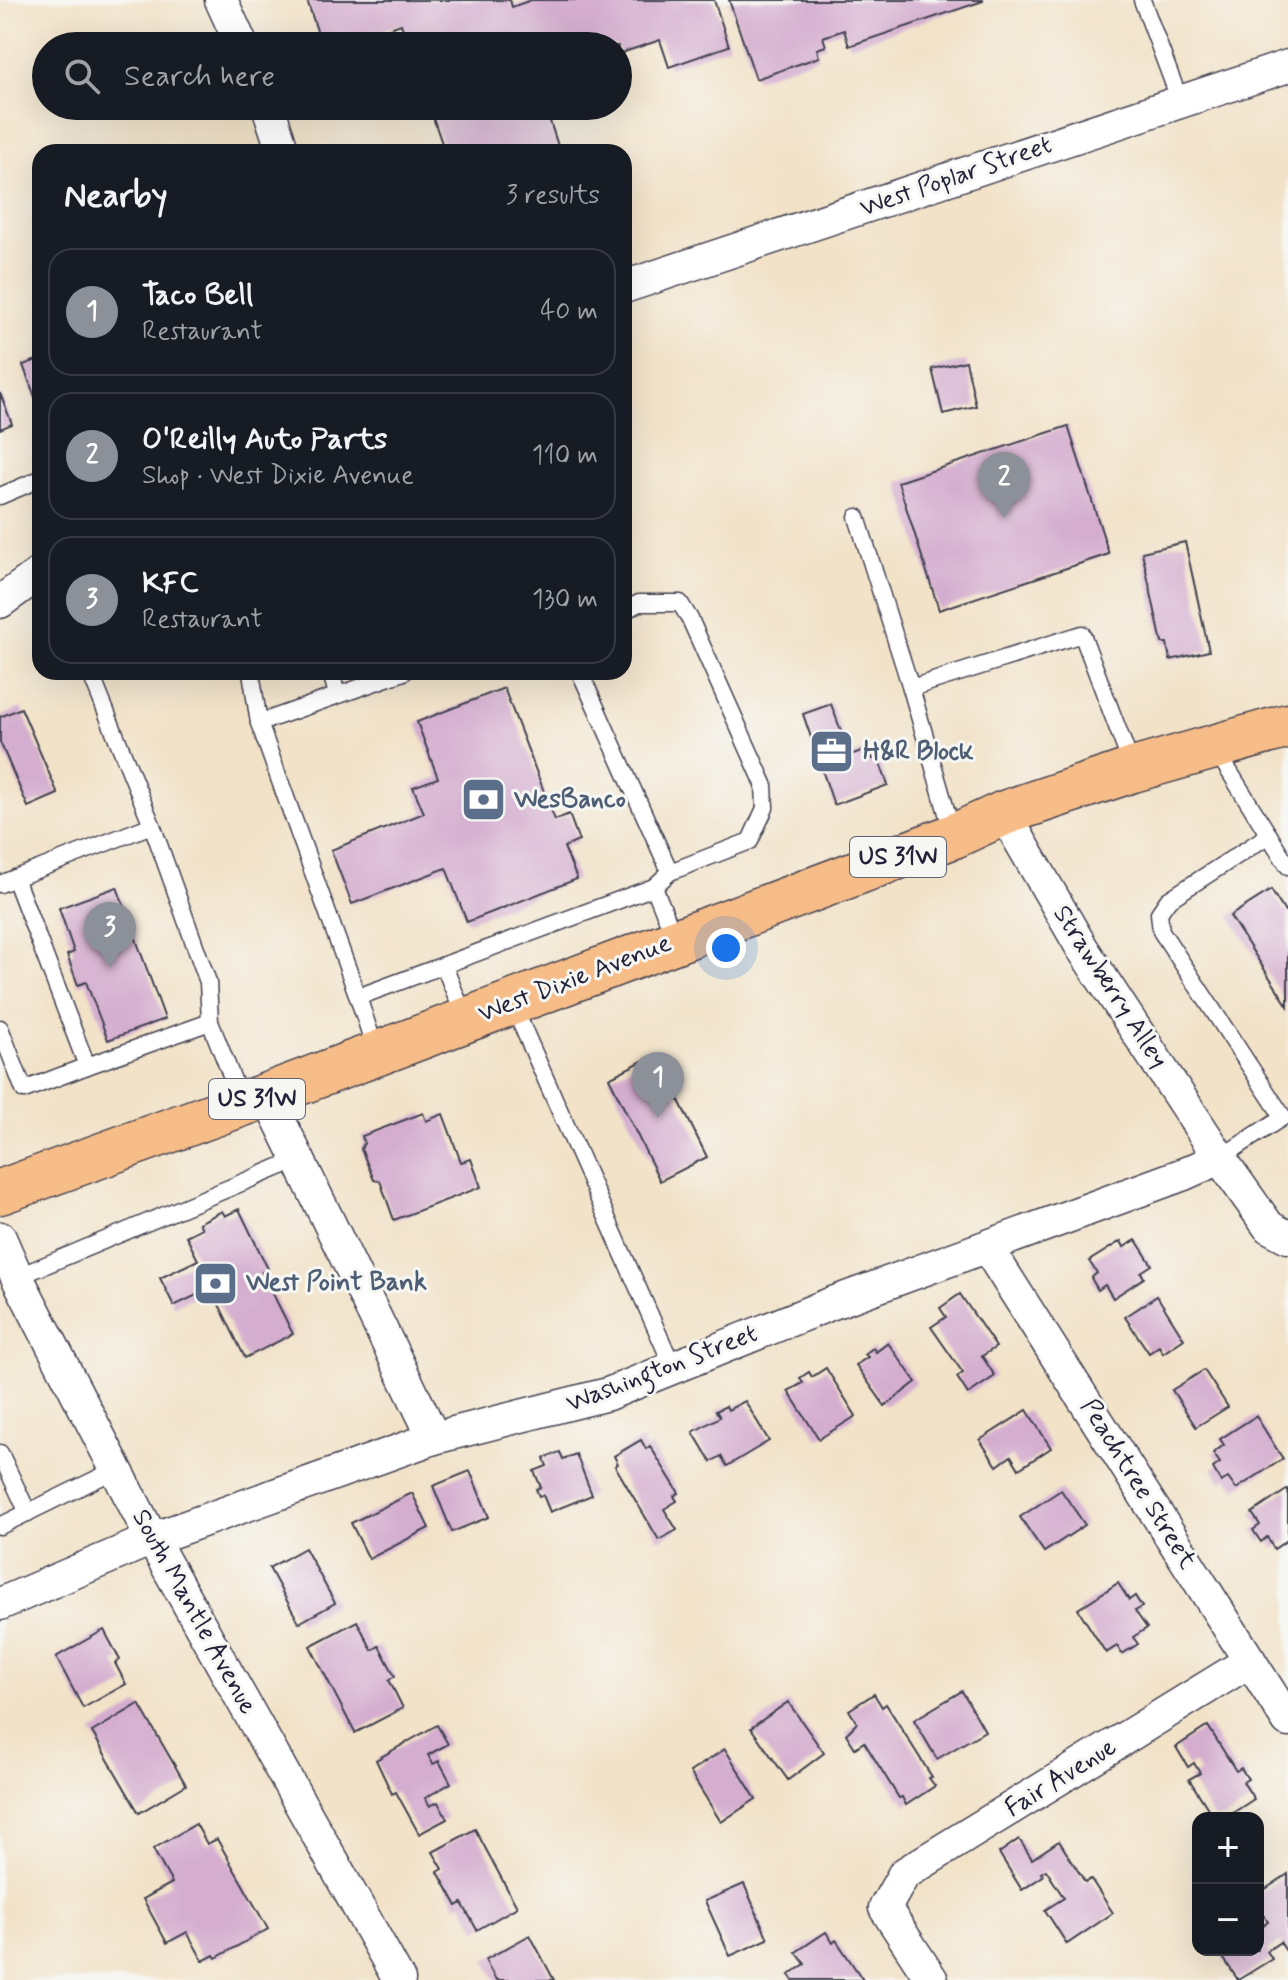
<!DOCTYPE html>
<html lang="en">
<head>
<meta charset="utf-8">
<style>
  :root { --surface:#171b24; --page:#242831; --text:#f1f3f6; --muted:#9ea1a6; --line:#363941; --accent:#8c9099 }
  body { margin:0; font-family:Mynerve,sans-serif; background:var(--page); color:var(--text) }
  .controls { position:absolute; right:24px; bottom:24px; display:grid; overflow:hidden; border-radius:16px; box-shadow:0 8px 32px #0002 }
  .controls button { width:72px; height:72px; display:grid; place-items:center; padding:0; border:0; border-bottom:2px solid var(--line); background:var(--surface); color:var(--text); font:40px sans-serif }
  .you { position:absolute; left:726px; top:948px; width:28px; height:28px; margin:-20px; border:6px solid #fff; border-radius:50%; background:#1a73e8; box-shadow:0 0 0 12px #1a73e833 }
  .badge { display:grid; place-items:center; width:52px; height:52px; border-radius:50%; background:var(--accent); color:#fff; font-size:26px; font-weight:700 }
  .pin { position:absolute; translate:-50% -66px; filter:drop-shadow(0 2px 4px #0008) }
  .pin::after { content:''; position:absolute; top:42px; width:28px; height:24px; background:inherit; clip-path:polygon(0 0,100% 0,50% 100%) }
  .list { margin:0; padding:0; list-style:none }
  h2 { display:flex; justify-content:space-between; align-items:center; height:104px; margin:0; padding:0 32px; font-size:34px }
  h2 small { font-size:26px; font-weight:400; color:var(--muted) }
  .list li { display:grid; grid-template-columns:52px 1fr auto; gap:24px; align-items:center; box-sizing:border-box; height:128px; margin:0 16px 16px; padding:0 16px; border:2px solid var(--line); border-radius:24px }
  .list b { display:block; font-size:30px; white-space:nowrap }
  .list p { margin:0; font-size:26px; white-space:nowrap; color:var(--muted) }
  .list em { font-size:26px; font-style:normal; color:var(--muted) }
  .icon { flex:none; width:44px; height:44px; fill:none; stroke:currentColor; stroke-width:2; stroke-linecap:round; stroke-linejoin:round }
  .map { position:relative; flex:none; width:1288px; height:1980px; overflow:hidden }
  .search { position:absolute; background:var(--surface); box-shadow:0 8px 32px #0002; left:32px; top:32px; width:600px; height:88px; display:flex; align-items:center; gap:20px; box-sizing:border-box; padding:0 28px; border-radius:44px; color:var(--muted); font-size:30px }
  .panel { position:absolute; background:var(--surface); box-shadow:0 8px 32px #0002; left:32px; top:144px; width:600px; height:536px; border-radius:24px }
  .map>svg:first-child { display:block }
</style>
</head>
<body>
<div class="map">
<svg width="1288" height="1980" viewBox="0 0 1288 1980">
  <rect width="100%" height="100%" fill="#f6f6f2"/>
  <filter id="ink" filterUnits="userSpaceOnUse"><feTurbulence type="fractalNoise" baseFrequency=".0125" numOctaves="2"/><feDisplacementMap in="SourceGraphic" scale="16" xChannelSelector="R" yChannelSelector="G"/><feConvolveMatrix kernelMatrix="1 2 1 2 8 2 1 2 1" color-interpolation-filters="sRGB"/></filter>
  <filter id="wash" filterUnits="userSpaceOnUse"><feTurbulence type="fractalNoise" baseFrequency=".006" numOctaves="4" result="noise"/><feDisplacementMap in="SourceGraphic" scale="32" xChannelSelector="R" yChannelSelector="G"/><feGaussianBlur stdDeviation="1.8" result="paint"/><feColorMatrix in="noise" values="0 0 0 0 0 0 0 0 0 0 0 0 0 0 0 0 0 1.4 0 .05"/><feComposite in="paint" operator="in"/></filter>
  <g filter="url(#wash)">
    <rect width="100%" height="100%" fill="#f2e2c8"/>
    <g id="blocks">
      <g fill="#d4adcf">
        <path d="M 307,0 L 510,0 L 512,7 L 531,0 L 714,0 L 729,46 L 669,67 L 660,40 L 618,54 L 618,46 L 409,46 L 401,24 L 339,46 L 322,46 Z"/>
        <path d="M 729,0 L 983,0 L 983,1 L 849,46 L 844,30 L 823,37 L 826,46 L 817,49 L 819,57 L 756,79 Z"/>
        <path d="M 429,106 L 545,106 L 560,152 L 445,152 Z"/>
        <path d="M 40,359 L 40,410 L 23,365 Z"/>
        <path d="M 966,361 L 976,406 L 943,414 L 932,369 Z"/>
        <path d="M 0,393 L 12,424 L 0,429 Z"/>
        <path d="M 1068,426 L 1109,554 L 939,610 L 898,482 Z"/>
        <path d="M 1185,542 L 1209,651 L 1170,660 L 1167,643 L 1162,643 L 1142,552 Z"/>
        <path d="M 504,688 L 555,820 L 569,814 L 579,841 L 564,847 L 577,879 L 467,922 L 446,868 L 352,904 L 331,850 L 424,813 L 413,787 L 438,778 L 417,722 Z"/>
        <path d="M 831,704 L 850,755 L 868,749 L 873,759 L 878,758 L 888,785 L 834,805 L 803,714 Z"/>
        <path d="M 21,708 L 58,794 L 28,807 L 0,742 L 0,717 Z"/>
        <path d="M 117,887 L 165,1019 L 108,1040 L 86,982 L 78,985 L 67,955 L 74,952 L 59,908 Z"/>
        <path d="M 1271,890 L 1285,912 L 1288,911 L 1288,1006 L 1230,916 Z"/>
        <path d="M 656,1054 L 707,1157 L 660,1181 L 609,1078 Z"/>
        <path d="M 423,1113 L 426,1121 L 443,1114 L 461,1162 L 471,1159 L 481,1187 L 394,1220 L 380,1181 L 374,1180 L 361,1149 L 364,1143 L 362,1136 Z"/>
        <path d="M 239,1209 L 268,1269 L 262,1272 L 293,1334 L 245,1358 L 211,1288 L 174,1306 L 160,1278 L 198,1260 L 186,1236 L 202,1228 L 199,1223 L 222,1211 L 225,1216 Z"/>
        <path d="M 1136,1240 L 1152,1265 L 1141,1272 L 1144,1278 L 1113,1298 L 1105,1285 L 1098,1290 L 1091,1278 L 1097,1273 L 1089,1261 L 1121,1241 L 1124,1247 Z"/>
        <path d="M 960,1294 L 996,1347 L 982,1356 L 995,1376 L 968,1394 L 957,1377 L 963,1373 L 931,1327 L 946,1317 L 940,1308 Z"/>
        <path d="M 1157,1296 L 1184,1339 L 1163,1353 L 1159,1346 L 1149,1353 L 1125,1317 Z"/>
        <path d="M 888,1343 L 916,1382 L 885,1406 L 856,1365 L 868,1357 L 865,1354 L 873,1348 L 876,1352 Z"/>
        <path d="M 826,1368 L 856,1416 L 819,1439 L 788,1391 L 803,1383 L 800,1378 L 809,1372 L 812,1377 Z"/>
        <path d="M 1204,1370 L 1228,1407 L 1196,1427 L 1172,1390 Z"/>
        <path d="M 745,1401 L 769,1441 L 727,1466 L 721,1456 L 711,1462 L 693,1432 L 720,1417 L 716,1411 L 726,1406 L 728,1410 Z"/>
        <path d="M 1027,1410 L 1051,1448 L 1019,1469 L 1011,1456 L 997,1466 L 980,1440 Z"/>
        <path d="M 1256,1416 L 1283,1459 L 1236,1489 L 1228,1478 L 1221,1482 L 1213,1468 L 1220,1463 L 1213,1453 L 1224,1445 L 1220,1439 Z"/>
        <path d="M 641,1440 L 646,1449 L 650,1446 L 679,1493 L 674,1496 L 677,1501 L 664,1509 L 677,1530 L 659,1540 L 615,1466 L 618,1464 L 614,1456 Z"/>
        <path d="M 560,1452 L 563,1459 L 576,1454 L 592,1495 L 550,1512 L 543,1495 L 539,1496 L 536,1489 L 541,1487 L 534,1471 L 547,1466 L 544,1458 Z"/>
        <path d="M 470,1471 L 489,1517 L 452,1532 L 433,1486 Z"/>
        <path d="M 1288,1489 L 1288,1544 L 1286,1541 L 1274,1549 L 1267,1537 L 1261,1542 L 1253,1530 L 1260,1525 L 1252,1513 Z"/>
        <path d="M 1061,1490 L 1085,1525 L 1044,1552 L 1020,1517 Z"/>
        <path d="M 412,1493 L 429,1528 L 369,1559 L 351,1523 Z"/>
        <path d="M 305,1548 L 335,1603 L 299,1623 L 269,1568 Z"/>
        <path d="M 1118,1583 L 1129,1600 L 1135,1596 L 1142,1607 L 1135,1611 L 1147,1628 L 1133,1637 L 1138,1644 L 1122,1654 L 1117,1646 L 1106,1653 L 1078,1609 Z"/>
        <path d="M 357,1621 L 372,1650 L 379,1646 L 395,1676 L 389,1680 L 403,1708 L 355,1733 L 310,1646 Z"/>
        <path d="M 104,1630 L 120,1660 L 115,1663 L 126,1684 L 83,1708 L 56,1657 Z"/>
        <path d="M 962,1691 L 985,1731 L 937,1759 L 914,1720 Z"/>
        <path d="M 874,1694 L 882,1707 L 886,1704 L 932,1777 L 929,1778 L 935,1786 L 906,1805 L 902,1797 L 899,1798 L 864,1742 L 855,1748 L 846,1734 L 857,1723 L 849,1710 Z"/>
        <path d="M 788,1702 L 824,1753 L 788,1780 L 751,1728 Z"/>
        <path d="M 139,1704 L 186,1785 L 139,1813 L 92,1732 Z"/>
        <path d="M 437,1725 L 448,1744 L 428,1755 L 433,1764 L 439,1761 L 451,1783 L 425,1798 L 430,1806 L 438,1802 L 447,1819 L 419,1834 L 396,1792 L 392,1794 L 376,1760 Z"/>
        <path d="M 1208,1726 L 1236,1771 L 1241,1768 L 1248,1779 L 1243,1782 L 1254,1799 L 1225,1818 L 1214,1818 L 1189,1779 L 1200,1773 L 1194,1763 L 1188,1767 L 1176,1747 Z"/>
        <path d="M 725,1749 L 756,1799 L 721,1822 L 690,1772 Z"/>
        <path d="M 196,1824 L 207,1844 L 217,1839 L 268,1929 L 216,1958 L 214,1955 L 203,1961 L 187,1932 L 167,1943 L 143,1899 L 172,1883 L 153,1849 Z"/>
        <path d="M 475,1829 L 517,1907 L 477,1930 L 462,1903 L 457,1906 L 438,1872 L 443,1869 L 433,1852 Z"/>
        <path d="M 1019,1839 L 1032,1859 L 1059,1841 L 1085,1882 L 1091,1879 L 1113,1913 L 1067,1944 L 1045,1910 L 1064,1898 L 1046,1870 L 1041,1873 L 1043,1876 L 1022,1890 L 999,1853 Z"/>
        <path d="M 1288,1874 L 1288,1954 L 1280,1942 L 1267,1951 L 1272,1959 L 1238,1980 L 1218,1950 L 1258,1950 L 1258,1929 L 1268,1922 L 1258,1906 L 1258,1894 Z"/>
        <path d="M 744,1884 L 768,1939 L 730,1956 L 705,1901 Z"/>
        <path d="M 826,1932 L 833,1943 L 836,1940 L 863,1980 L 793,1980 L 789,1975 L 805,1964 L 796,1952 Z"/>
        <path d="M 530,1935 L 554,1980 L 496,1980 L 485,1960 Z"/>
      </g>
    </g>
  </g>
  <g filter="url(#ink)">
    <use href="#blocks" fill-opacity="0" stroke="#413f50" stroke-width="2"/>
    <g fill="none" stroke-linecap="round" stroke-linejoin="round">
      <defs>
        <g id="service">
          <path d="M 1142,0 L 1180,101"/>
          <path d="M 0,496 L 40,479"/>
          <path d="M 857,517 L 911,688"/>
          <path d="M 90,672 L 152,825"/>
          <path d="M 251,672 L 259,723 L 358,997 L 654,887 L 670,872 L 750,841 L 765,808 L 764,784 L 690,619 L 680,603 L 639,603 L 624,611"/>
          <path d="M 331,672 L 337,695"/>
          <path d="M 580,672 L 670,872"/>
          <path d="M 259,723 L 404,672"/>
          <path d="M 1216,750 L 1288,866"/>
          <path d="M 953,834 L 911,688 L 1082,634 L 1133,769"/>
          <path d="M 15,878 L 87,1066 L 210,1022"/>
          <path d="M 0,884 L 152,825 L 208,982 L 210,1022 L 242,1103"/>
          <path d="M 654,887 L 675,939"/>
          <path d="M 444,966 L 465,1018"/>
          <path d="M 358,997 L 376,1051"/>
          <path d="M 512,1003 L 673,1367"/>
          <path d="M 0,1028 L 24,1090 L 87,1066"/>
          <path d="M 1220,1158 L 1283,1117 L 1161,931 L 1159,913 L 1168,900 L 1269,835"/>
          <path d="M 17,1277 L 296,1160"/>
          <path d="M 0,1453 L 28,1513"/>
          <path d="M 0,1526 L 117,1469"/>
        </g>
        <g id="minor">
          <path d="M 221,0 L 242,46"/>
          <path d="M 268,106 L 283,152"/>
          <path d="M 624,287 L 1288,66"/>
          <path d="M 0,602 L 40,573"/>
          <path d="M 1004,813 L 1082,948 L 1220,1158 L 1269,1227 L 1288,1237"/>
          <path d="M 267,1095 L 434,1438"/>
          <path d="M 0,1238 L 17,1277 L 152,1539 L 399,1980"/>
          <path d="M 987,1247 L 1288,1721"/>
          <path d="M 0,1604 L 152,1539 L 434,1438 L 608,1394 L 830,1304 L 1184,1174 L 1220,1158"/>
          <path d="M 932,1980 L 885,1908 L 904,1874 L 1250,1661"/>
        </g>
        <path id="primary" d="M 0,1192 L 243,1104 L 676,941 L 954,836 L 1004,813 L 1133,770 L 1288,726"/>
      </defs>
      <use href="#service" stroke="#413f50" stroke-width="19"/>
      <use href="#minor" stroke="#413f50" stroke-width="35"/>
      <use href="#primary" stroke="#413f50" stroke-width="47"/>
      <use href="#service" stroke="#fff" stroke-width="16"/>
      <use href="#minor" stroke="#fff" stroke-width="32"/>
      <use href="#primary" stroke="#f7bd88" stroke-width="44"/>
    </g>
  </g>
  <defs>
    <symbol id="office-square" viewBox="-11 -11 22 22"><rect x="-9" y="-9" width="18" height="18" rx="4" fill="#5c6f8a" stroke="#f6f6f2"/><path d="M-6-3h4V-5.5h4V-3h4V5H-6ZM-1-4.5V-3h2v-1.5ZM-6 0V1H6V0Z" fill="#fff"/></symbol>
    <symbol id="bank-square" viewBox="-11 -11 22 22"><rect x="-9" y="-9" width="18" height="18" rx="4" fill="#5c6f8a" stroke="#f6f6f2"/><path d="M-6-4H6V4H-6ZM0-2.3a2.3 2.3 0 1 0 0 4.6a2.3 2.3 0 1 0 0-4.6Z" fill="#fff"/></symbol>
  </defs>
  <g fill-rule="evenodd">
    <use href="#office-square" x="806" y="726" width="51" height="51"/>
    <use href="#bank-square" x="458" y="774" width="51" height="51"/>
    <use href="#bank-square" x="190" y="1258" width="51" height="51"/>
  </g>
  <g text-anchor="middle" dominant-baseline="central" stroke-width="6" stroke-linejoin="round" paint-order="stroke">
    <g fill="#f6f6f2" stroke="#626272" stroke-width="2">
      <rect x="850" y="837" width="96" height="40" rx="6"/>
      <rect x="209" y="1079" width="96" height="40" rx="6"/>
    </g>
    <g font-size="24" font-weight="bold" fill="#22223b">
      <text x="898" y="857">US 31W</text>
      <text x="257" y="1099">US 31W</text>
    </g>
    <g font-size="26" fill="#22223b" stroke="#f6f6f2">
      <text transform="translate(956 177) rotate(-19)">West Poplar Street</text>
      <text transform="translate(575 979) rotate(-21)">West Dixie Avenue</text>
      <text transform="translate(1110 987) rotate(57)">Strawberry Alley</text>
      <text transform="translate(662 1369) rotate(-21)">Washington Street</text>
      <text transform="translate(1138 1484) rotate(58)">Peachtree Street</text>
      <text transform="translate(194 1612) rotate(61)">South Mantle Avenue</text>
      <text transform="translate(1061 1778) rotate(-32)">Fair Avenue</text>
    </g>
    <g font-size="26" font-weight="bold" fill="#4e5e75" stroke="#f6f6f2" text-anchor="start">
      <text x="863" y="752">H&amp;R Block</text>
      <text x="514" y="800">WesBanco</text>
      <text x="246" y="1283">West Point Bank</text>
    </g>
  </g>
</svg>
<div class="controls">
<button>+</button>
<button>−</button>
</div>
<div class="you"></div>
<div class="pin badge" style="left:658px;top:1118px">1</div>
<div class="pin badge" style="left:1004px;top:518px">2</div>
<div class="pin badge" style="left:110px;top:968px">3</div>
<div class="search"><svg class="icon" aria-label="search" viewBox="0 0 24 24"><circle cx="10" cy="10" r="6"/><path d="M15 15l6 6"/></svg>Search here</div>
<section class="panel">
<h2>Nearby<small>3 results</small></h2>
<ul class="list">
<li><span class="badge">1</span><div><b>Taco Bell</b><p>Restaurant</p></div><em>40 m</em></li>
<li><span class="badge">2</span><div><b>O'Reilly Auto Parts</b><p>Shop · West Dixie Avenue</p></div><em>110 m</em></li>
<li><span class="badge">3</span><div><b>KFC</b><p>Restaurant</p></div><em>130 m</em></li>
</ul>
</section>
</div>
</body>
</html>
